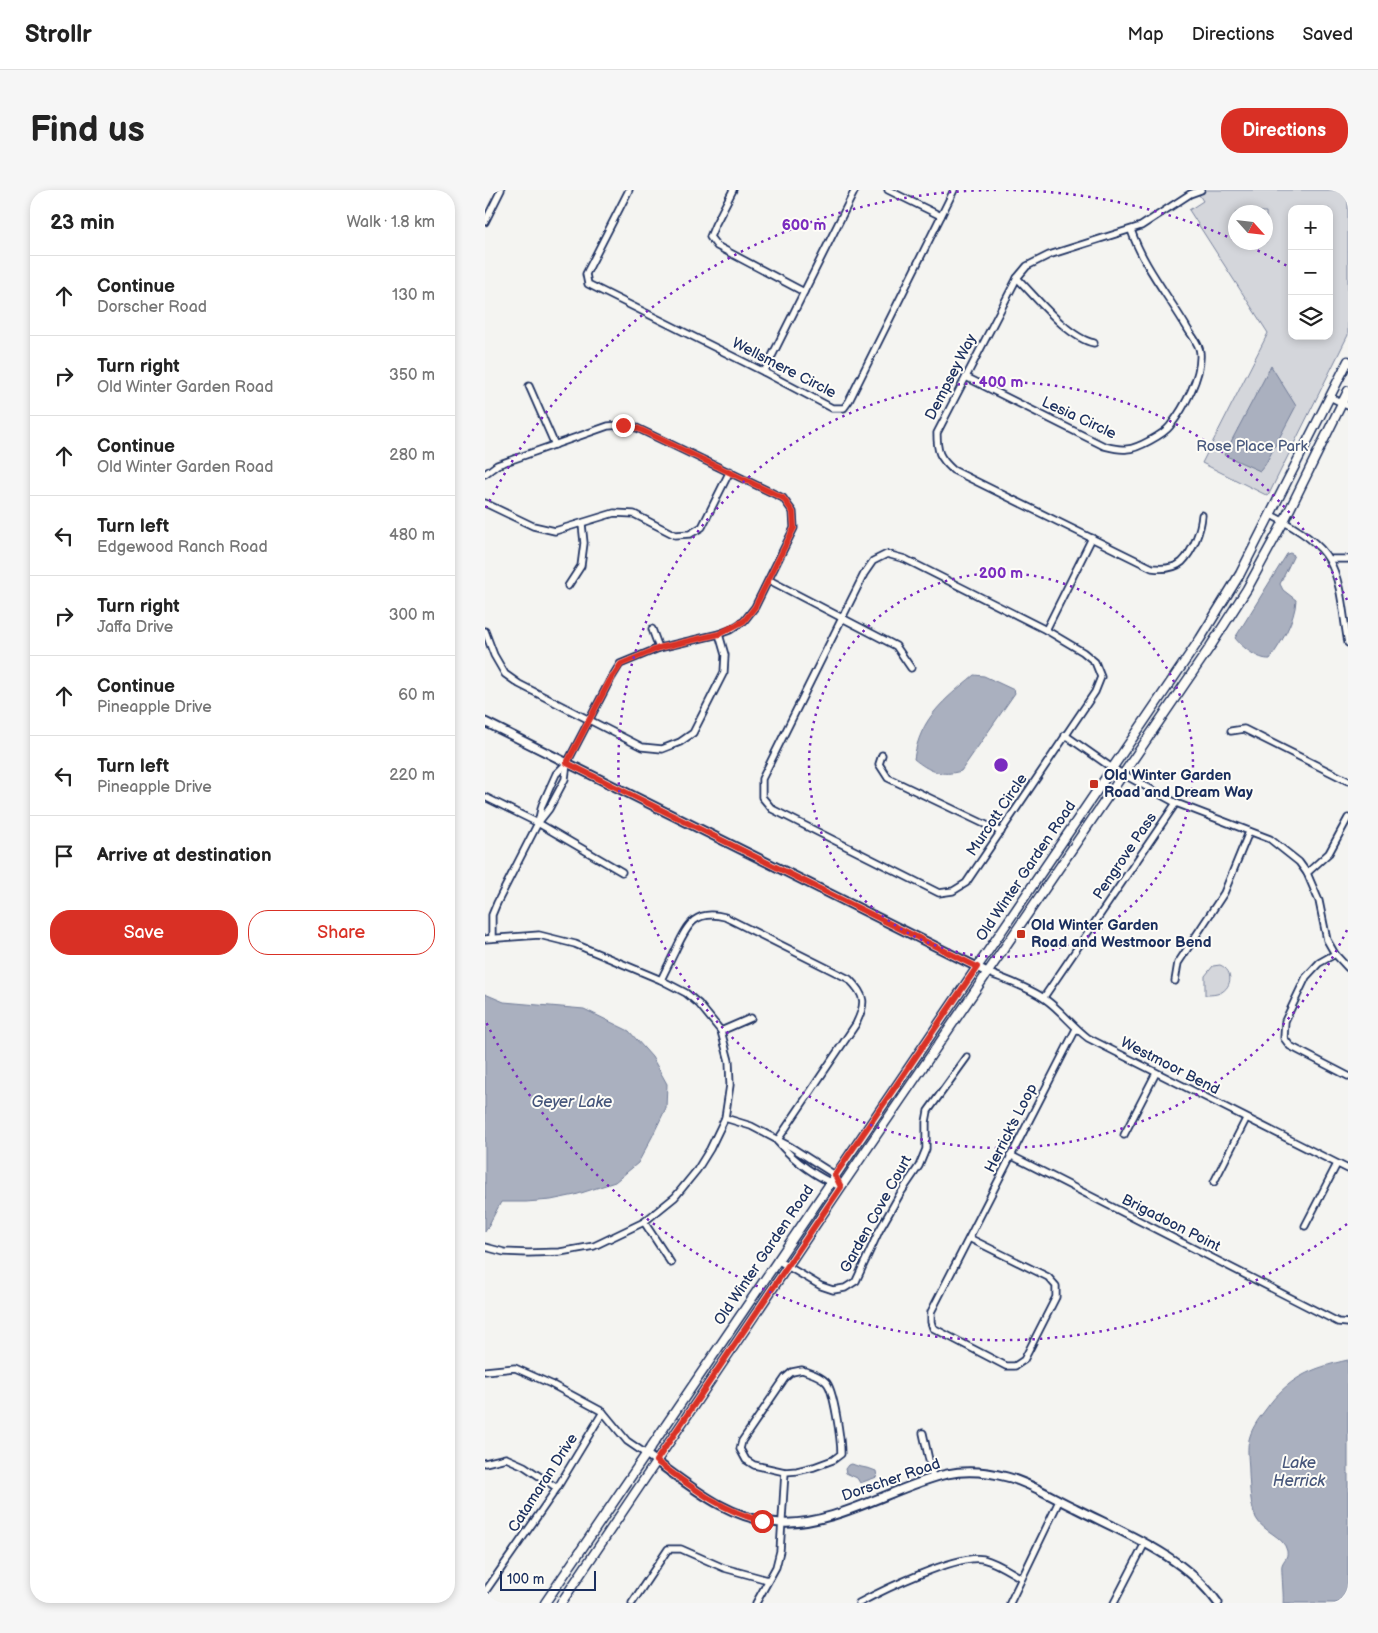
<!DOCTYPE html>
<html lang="en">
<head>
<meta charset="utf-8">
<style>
  :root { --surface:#fff; --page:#f6f6f6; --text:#222; --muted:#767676; --line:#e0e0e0; --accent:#d93025 }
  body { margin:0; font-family:"Balsamiq Sans",sans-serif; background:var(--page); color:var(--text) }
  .controls { position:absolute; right:15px; top:15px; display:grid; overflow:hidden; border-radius:10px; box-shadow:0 2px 8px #0003 }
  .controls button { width:45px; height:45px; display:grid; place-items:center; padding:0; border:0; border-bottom:1px solid var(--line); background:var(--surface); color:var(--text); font:25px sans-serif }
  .compass { position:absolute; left:743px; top:15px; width:45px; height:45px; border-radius:50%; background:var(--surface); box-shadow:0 2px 8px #0003; rotate:117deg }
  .scale { position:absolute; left:15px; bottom:12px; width:96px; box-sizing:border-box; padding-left:5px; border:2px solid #1b2f5e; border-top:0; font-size:14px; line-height:18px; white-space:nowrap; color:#1b2f5e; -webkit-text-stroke:4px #fdfcf7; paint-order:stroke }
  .stop { position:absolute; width:15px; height:15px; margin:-11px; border:4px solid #d93025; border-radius:50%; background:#fff }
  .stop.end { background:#d93025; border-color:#fff; box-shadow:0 1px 5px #0008 }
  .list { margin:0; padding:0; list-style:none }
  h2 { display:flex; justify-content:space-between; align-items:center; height:65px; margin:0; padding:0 20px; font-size:21px }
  h2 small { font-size:16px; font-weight:400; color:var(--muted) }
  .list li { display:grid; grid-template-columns:32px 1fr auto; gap:15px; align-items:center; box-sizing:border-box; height:80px; padding:0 20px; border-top:1px solid var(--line) }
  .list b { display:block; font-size:19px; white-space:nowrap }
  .list p { margin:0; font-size:16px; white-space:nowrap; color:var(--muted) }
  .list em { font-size:16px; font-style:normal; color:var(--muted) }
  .actions { display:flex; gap:10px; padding:15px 20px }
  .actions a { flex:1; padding:11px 0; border:1px solid var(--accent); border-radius:20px; text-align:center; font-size:18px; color:var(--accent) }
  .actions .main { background:var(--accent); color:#fff }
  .icon { flex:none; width:28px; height:28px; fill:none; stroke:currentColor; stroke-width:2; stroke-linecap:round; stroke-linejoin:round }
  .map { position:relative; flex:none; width:863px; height:1413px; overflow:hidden; border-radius:20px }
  header { display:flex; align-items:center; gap:30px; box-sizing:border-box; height:70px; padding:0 25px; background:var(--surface); border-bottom:1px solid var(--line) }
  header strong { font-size:24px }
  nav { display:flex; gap:28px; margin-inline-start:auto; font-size:18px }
  .intro { display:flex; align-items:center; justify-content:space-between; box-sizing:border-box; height:120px; padding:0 30px }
  h1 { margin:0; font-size:35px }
  .button { padding:12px 22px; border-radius:20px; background:var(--accent); color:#fff; font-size:18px; font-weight:700 }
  main { display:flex; gap:30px; padding:0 30px }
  aside { flex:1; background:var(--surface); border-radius:20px; box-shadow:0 2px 8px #0003 }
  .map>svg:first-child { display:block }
</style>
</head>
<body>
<header>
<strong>Strollr</strong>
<nav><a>Map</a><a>Directions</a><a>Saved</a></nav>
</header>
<div class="intro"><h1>Find us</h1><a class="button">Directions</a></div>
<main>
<aside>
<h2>23 min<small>Walk · 1.8 km</small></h2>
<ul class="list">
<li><svg class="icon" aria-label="ahead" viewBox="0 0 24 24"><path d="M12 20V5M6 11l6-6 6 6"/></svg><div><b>Continue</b><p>Dorscher Road</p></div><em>130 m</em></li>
<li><svg class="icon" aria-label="right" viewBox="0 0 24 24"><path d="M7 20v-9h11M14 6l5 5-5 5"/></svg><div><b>Turn right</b><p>Old Winter Garden Road</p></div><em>350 m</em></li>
<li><svg class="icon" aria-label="ahead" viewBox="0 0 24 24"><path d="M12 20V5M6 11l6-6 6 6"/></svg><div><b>Continue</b><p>Old Winter Garden Road</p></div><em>280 m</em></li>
<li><svg class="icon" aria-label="left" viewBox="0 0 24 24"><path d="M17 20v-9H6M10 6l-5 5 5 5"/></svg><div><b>Turn left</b><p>Edgewood Ranch Road</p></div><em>480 m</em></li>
<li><svg class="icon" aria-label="right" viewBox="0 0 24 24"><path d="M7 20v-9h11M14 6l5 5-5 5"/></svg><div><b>Turn right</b><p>Jaffa Drive</p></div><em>300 m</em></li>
<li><svg class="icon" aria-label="ahead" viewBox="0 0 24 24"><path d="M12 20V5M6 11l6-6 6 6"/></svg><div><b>Continue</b><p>Pineapple Drive</p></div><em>60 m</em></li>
<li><svg class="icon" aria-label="left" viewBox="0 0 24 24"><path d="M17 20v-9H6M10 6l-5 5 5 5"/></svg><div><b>Turn left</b><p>Pineapple Drive</p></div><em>220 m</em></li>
<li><svg class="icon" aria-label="arrive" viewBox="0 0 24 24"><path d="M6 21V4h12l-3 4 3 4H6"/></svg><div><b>Arrive at destination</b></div></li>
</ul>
<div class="actions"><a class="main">Save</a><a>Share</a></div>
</aside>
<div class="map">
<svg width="863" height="1413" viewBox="0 0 863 1413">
  <rect width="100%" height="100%" fill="#f4f4f1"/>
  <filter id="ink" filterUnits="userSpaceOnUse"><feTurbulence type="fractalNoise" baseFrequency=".02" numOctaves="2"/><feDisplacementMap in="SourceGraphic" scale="10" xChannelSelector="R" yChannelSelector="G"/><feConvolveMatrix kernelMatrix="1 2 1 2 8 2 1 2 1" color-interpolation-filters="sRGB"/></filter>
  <g filter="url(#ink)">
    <g fill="#d4d6db" stroke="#78829c" fill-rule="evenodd">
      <path d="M 711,0 L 863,0 L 863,145 L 783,306 L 717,273 L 783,143 L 704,20 L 718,11 ZM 807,19 L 844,19 L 844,146 L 807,146 ZM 751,22 L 781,22 L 781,52 L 751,52 Z"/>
      <path d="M 735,775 C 750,781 747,800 732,804 C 728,805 723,805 720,805 L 720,786 L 728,776 Z"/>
    </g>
    <g fill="#aab0bf" stroke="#717c98">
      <path d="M 786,176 L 811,216 L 780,275 L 775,281 L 739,265 Z"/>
      <path d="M 805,363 L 809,365 L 795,394 L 798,400 L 811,410 C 810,431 796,453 785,469 C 773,470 757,457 750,448 L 802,364 Z"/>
      <path d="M 489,485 L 499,486 L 529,500 L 530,503 L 476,581 C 456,587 444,581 429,569 C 435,528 459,510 489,485 Z"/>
      <path d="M 0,804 L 19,812 L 99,819 L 144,841 L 167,867 L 182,894 L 181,918 L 167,947 L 153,973 L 130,992 L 90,1005 L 66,1010 L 41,1012 L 16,1012 L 0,1042 Z"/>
      <path d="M 863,1170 L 863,1413 L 798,1413 C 799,1407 796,1378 797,1375 C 799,1369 803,1368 802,1361 C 799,1346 778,1342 771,1328 C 765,1314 765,1299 764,1284 C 764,1271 761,1257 765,1246 C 768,1236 775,1227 781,1219 C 803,1188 826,1178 863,1170 Z"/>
      <path d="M 367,1274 C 375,1278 383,1277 391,1281 L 392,1287 L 375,1293 L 372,1288 L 361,1283 L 360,1279 L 363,1275 Z"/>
    </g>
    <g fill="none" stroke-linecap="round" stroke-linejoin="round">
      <defs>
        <g id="minor">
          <path d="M 144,0 L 101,84 L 103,94 L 279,182 L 347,218 L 359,218 L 364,211 L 469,0"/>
          <path d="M 248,0 L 230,35 L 225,47 L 232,56 L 319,102"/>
          <path d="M 403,0 L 456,26"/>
          <path d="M 716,0 L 705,4 L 656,36 L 564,65 L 542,76 L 532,88 L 452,243 C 452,262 454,267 468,280 L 667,378 C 676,379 689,379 697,372 C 708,361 716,340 717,325"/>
          <path d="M 0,32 L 16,0"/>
          <path d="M 532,88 C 551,107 583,148 609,153"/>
          <path d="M 279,182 L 370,0"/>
          <path d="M 481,187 L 619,256 C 627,258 634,260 642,259 C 652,259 679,244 685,236 C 699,218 717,186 715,163 C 715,154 705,144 701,136 C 682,104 658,75 646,40"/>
          <path d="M 44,196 L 70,255"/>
          <path d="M 845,207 L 863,216"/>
          <path d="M 0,284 L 12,275 L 123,236 L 138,235 L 152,238 L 298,308 L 308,322 L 309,338 L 270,417 L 259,431 L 245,440 L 234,444 L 174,458 L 135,474 L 124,492 L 82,573 L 71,584 L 57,615 L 53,633"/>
          <path d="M 0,313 L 48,336 L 70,341 L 129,323 L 149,324 L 190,345 L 205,344 L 217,337 L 245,281"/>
          <path d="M 786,325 C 806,335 833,350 844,370 C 857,392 858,427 863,453"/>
          <path d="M 402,364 L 420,369 L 561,440 L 598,462 L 610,472 L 616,487 L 610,502 L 481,693 L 468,701 L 454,703 L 287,619 L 277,607 L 277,589 L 379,384 L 388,371 Z"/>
          <path d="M 844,369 L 863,369"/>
          <path d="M 284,390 L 411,456 L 426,478"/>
          <path d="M 83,396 L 96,376 L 99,353 L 97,334"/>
          <path d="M 167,439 L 174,458"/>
          <path d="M 561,440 L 607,348"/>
          <path d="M 0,441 L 9,465 L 20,484 L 34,494 L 157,557 L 177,559 L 195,552 L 208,543 L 239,482 L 240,465 L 234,444"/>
          <path d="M 746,541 L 759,539 L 863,591"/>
          <path d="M 580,545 L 627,578 L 691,613 L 785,649 L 814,672 L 822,683 L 834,711 L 842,750 L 850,764 L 863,778"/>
          <path d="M 397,565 L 394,574 L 403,588 L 516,642"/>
          <path d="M 0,607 L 53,633 L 137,682"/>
          <path d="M 822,683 L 844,663 L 863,628"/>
          <path d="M 7,748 L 7,725 L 12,713 L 53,633 L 64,619 L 80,589 L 82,573"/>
          <path d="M 0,749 L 54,745 L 90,754 L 176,790 L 201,803 L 214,814 L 236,841 L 244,871 L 245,895 L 240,928 L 225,959 L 212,980 L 190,1007 L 159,1032 L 109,1056 L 75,1062 L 43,1063 L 19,1062 L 0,1057"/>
          <path d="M 850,764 L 834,773 L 821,787 L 800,831 L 799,848 L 805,856 L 863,886"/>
          <path d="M 504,783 C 521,790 545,798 560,809 C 576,820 587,836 603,848 L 863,979"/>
          <path d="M 176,790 C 181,779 187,768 192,757 C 203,734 211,719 240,727 L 364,789 C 381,806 381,813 371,834 L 292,951"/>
          <path d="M 690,791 L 693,773 L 739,703 L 764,642"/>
          <path d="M 559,807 L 691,613"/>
          <path d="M 236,841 L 266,828"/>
          <path d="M 240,928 L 266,936 L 306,957 L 350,985 L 356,997"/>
          <path d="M 639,945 L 671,883"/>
          <path d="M 293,952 C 309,971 333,988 356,997"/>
          <path d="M 525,965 L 853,1132 L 863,1133"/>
          <path d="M 729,992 L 761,929"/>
          <path d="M 159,1032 L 186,1073"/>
          <path d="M 820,1036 L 852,974"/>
          <path d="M 484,1048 L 563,1087 L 571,1096 L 571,1107 L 539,1170 L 530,1176 L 521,1176 L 448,1138 L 446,1132 L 446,1122 L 591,839"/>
          <path d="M 292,1070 L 336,1096 L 348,1100 L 360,1098 L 371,1091 L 394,1041 L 415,1004 L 434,976 L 441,959 L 441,932 L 443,921 L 482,867"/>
          <path d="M 317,1180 C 325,1183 335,1185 341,1192 C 349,1199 356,1251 356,1264 L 348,1270 L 329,1277 L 312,1281 L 300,1282 L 269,1275 L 261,1270 L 255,1259 L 257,1251 L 300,1188 L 307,1182 Z"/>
          <path d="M 0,1181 L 30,1178 L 66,1194 L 118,1222 L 142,1251 L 161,1264"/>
          <path d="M 438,1243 L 448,1288"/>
          <path d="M 0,1273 L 21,1268 L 39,1276 L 72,1298"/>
          <path d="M 0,1402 L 72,1298 L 118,1222"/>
          <path d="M 147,1413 L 183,1359 L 196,1359 L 239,1378 L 283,1390"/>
          <path d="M 271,1413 L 291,1377 L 295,1361 L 300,1282"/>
          <path d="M 374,1413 C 398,1400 472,1364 498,1369 C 511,1372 524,1381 536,1388"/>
          <path d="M 525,1413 L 574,1311"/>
          <path d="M 629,1413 L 660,1353"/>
        </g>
        <g id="tertiary">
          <path d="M 0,532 L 504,783"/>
          <path d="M 161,1264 C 202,1293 243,1331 296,1333 C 350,1336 410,1296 462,1284 C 481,1280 503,1282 522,1287 C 546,1293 568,1308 590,1318 C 641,1344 698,1365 733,1413"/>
        </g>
        <g id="secondary">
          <path d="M 60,1413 L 715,449 L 755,384 L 863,171"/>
          <path d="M 76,1413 L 356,997 L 725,457 L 762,399 L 799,331 L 863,201"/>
        </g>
      </defs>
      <use href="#minor" stroke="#1b2f5e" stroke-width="9"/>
      <use href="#tertiary" stroke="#1b2f5e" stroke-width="11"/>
      <use href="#secondary" stroke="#1b2f5e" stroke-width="11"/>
      <use href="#minor" stroke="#fdfcf7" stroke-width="5.5"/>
      <use href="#tertiary" stroke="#fdfcf7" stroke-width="7"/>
      <use href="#secondary" stroke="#fdfcf7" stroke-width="8"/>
    </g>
  </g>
  <g fill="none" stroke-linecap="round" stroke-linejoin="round" filter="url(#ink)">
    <path stroke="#d93025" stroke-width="6" d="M 138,235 L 152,238 L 298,308 L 308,322 L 309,338 L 270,417 L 259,431 L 234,444 L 174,458 L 136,474 L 124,492 L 82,573 L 492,777 L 350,985 L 356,997 L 171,1271 C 204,1295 236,1321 277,1331"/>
  </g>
  <g fill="none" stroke="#7b2cbf" stroke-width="2.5" stroke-dasharray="2.5 5">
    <circle cx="516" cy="575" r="192"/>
    <path d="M862 740A383 383 0 1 1 862 410"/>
    <path d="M862 1034A575 575 0 0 1 1 832M1 318A575 575 0 0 1 511 0M521 0A575 575 0 0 1 750 50M759 54A575 575 0 0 1 804 77"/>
  </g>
  <g fill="#c8321e" stroke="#fdfcf7" stroke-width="2">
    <rect x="604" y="589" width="10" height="10" rx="2.5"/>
    <rect x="531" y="739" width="10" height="10" rx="2.5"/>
  </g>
  <g text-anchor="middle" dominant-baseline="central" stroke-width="4" stroke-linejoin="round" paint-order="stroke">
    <g font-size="15" fill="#1b2f5e" stroke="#fdfcf7">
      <text transform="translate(299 178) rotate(27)">Wellsmere Circle</text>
      <text transform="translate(466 187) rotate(-63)">Dempsey Way</text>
      <text transform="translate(594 228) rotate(25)">Lesia Circle</text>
      <text transform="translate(512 625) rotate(-56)">Murcott Circle</text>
      <text transform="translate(640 666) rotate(-56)">Pengrove Pass</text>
      <text transform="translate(541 681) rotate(-56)">Old Winter Garden Road</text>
      <text transform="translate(685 876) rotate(27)">Westmoor Bend</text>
      <text transform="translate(526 938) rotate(-63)">Herrick's Loop</text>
      <text transform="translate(391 1024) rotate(-61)">Garden Cove Court</text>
      <text transform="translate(686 1033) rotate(27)">Brigadoon Point</text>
      <text transform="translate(279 1065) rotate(-56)">Old Winter Garden Road</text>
      <text transform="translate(406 1290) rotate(-19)">Dorscher Road</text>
      <text transform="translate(58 1293) rotate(-57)">Catamaran Drive</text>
    </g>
    <g font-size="15" fill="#49597d" stroke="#fdfcf7">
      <text x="767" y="256">Rose Place Park</text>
    </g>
    <g font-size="15" font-weight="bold" fill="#1b2f5e" stroke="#fdfcf7" text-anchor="start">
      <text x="619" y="585">Old Winter Garden<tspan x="619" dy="17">Road and Dream Way</tspan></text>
      <text x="546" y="735">Old Winter Garden<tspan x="546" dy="17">Road and Westmoor Bend</tspan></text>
    </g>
    <g font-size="16" font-style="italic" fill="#46567b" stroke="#fdfcf7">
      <text x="87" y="912">Geyer Lake</text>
      <text x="814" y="1273">Lake<tspan x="814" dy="18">Herrick</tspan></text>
    </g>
  </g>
  <circle cx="516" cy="575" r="8" fill="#7b2cbf" stroke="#fdfcf7" stroke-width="2.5"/>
  <g font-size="15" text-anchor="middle" font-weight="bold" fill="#7b2cbf" stroke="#fdfcf7" stroke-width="4" stroke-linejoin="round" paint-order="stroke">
    <text x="319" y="40">600 m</text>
    <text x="516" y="197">400 m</text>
    <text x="516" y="388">200 m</text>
  </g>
</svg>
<div class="controls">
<button>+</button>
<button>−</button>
<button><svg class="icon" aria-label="layers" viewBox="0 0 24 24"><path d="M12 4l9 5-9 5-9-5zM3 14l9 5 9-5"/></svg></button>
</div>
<svg class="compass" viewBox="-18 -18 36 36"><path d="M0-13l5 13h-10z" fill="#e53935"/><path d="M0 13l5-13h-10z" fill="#767676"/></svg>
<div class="scale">100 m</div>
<div class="stop" style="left:277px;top:1331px"></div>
<div class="stop end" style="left:138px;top:235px"></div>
</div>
</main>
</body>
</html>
